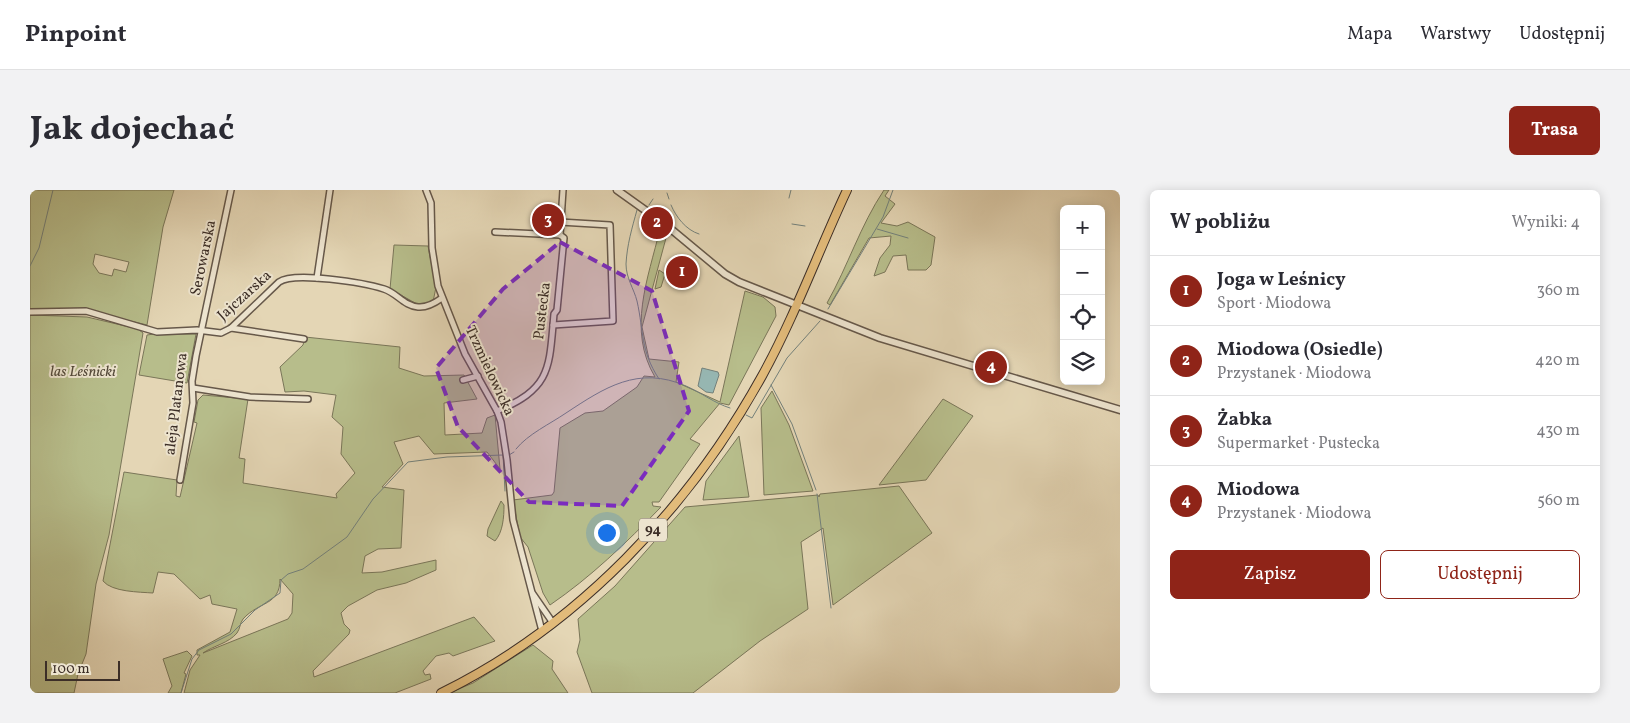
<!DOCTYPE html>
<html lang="pl">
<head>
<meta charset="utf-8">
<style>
  :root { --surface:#fff; --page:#f2f2f3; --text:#2b2b33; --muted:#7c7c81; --line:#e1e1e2; --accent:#8f2418 }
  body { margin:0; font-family:Vollkorn,serif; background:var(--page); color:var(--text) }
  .controls { position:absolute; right:15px; top:15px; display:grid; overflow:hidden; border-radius:8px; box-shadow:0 2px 12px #0003 }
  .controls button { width:45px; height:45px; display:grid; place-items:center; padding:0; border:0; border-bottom:1px solid var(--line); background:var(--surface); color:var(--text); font:25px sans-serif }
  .scale { position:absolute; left:15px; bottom:12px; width:75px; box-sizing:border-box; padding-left:5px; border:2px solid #3c2e27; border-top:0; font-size:14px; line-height:18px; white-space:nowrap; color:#3c2e27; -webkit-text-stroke:4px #ede4cf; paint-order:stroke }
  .you { position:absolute; left:576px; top:342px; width:18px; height:18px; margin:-12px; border:4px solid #fff; border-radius:50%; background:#1a73e8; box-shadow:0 0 0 8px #1a73e833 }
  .badge { display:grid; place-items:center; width:32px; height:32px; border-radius:50%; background:var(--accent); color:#fff; font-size:16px; font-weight:700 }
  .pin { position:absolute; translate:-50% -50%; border:2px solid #fff; box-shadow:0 1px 5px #0006 }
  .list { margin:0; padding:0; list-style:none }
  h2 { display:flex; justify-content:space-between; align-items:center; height:65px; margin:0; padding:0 20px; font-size:21px }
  h2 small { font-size:16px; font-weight:400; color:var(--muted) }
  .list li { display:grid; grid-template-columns:32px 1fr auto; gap:15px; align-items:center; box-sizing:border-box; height:70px; padding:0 20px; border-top:1px solid var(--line) }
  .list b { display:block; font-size:19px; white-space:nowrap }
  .list p { margin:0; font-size:16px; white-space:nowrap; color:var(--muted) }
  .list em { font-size:16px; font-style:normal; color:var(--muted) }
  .actions { display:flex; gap:10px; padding:15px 20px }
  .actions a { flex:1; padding:11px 0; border:1px solid var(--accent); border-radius:8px; text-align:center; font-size:18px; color:var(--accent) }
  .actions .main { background:var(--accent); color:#fff }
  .icon { flex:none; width:28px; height:28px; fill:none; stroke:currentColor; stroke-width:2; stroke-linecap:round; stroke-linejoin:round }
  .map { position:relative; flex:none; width:1090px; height:503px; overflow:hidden; border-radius:8px }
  header { display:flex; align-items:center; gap:30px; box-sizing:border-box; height:70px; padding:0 25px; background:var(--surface); border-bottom:1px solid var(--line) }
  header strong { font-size:24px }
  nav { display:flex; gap:28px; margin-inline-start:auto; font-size:18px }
  .intro { display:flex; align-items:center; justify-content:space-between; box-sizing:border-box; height:120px; padding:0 30px }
  h1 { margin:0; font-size:35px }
  .button { padding:12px 22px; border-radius:8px; background:var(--accent); color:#fff; font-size:18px; font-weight:700 }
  main { display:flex; gap:30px; padding:0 30px }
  aside { flex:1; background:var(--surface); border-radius:8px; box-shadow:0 2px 12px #0003 }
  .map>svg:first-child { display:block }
</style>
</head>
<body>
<header>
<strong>Pinpoint</strong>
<nav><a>Mapa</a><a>Warstwy</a><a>Udostępnij</a></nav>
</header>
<div class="intro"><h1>Jak dojechać</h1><a class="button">Trasa</a></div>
<main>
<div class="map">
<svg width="1090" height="503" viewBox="0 0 1090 503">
  <rect width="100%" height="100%" fill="#e4d6b5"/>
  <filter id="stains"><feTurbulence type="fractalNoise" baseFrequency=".004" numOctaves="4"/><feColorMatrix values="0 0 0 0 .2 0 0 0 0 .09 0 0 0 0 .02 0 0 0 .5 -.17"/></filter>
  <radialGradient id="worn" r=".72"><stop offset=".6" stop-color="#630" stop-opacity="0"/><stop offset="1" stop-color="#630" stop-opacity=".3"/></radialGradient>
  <g fill="#b7bd8b" stroke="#7a7659" fill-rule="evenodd">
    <path d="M 0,0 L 144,0 L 133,37 L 117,135 L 55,120 L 0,121 ZM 65,64 L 99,72 L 96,82 L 84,79 L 82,86 L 69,83 L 63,74 Z"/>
    <path d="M 854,0 L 859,0 L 855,6 L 865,14 L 851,33 L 867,36 L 878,32 L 905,47 L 901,75 L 896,80 L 878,80 L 876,65 L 863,66 L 855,82 L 844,86 L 850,68 L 860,55 L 861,46 L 839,48 L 800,115 L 797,113 C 818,76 830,36 854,0 Z"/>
    <path d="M 630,39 L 636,48 L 612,137 L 619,169 L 649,172 L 646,192 L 690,212 L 715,101 L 733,107 L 745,117 L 746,126 L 699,215 L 690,213 L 660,249 L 670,254 L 629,312 L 622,312 L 623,316 L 631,317 C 596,353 561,387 520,415 L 513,403 L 498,357 L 490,347 L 483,310 L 522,305 L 524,302 L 530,238 L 555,223 L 573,221 L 607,197 L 614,186 L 625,187 C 597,140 618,89 630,39 Z"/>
    <path d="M 364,55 L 398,56 L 406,97 L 403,112 L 387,114 L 360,99 Z"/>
    <path d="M 629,80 L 635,84 L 631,97 L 625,99 Z"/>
    <path d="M 0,125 L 57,127 L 108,139 L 113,143 L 79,345 L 66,394 L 56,464 L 48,484 L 44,503 L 0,503 Z"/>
    <path d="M 124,144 L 166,144 L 157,193 L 109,185 L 117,145 Z"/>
    <path d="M 275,147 L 370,157 L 369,178 L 394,186 L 434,185 L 447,209 L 414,213 L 415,245 L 452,243 L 457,228 L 465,225 L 470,279 L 457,262 L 404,264 L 389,246 L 364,252 L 373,274 L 352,297 L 374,300 L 371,358 L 348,359 L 335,366 L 332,383 L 352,382 L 406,370 L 406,380 L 376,393 L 347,400 L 318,416 L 311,423 L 314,434 L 320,440 L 319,444 L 283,481 L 284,487 L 444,427 L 465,451 L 423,466 L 419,463 L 406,466 L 393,481 L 395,485 L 400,484 L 401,489 L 365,503 L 154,503 L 160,480 L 170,465 L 167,465 L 167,460 L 200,442 L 207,419 L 182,414 L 180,405 L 170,409 L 144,384 L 128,382 L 123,403 C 109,402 82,402 73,391 L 94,282 L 147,290 L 146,306 L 150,307 L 167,233 L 164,232 L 168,210 L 173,205 L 218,209 L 209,268 L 215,269 L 213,293 L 307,308 L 306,304 L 325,283 L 311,264 L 313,237 L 302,227 L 306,205 L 274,201 L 255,202 L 250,177 L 273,155 ZM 250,389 L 263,404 L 262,423 L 258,429 L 173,463 C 183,456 199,453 207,443 C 210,439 210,433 213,429 C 229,411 250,416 250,389 Z"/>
    <path d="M 742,201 L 759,235 L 783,301 L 734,305 L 731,218 Z"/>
    <path d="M 913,209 L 943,226 L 896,290 L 849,295 Z"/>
    <path d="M 709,246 L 719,307 L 673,310 L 676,291 Z"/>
    <path d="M 869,296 L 902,343 L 803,415 L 793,338 L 771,352 L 778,419 L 730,451 L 663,503 L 562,503 L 547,462 L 550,450 L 548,429 L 585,396 L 655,317 L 788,305 L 789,307 L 790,304 Z"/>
    <path d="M 471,311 L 474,315 C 474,327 473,342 465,351 L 457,346 L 458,339 Z"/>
    <path d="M 503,455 L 523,471 L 522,479 L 538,503 L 419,503 L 443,493 Z"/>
    <path d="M 157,461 L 162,466 L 154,483 L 156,484 L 151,503 L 138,503 L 142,496 L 133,469 Z"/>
  </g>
  <path fill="#97b8b4" stroke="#73817c" d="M 672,178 L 688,182 L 689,185 L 683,203 L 676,202 L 668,196 Z"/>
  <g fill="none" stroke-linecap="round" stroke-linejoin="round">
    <g stroke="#73817c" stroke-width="1">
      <path d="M 637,3 L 639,9"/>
      <path d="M 759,8 L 761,0"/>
      <path d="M 619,15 L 623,9"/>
      <path d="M 641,15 C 646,27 656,40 669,44"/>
      <path d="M 607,20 C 602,38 597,55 596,74 C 596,88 604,99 607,111 C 614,142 610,160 629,189"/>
      <path d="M 762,34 L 775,36"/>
      <path d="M 847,39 L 878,48"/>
      <path d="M 0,76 L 9,58 L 23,0"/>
      <path d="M 798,119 L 853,27 L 863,0"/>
      <path d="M 741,195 L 762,234 L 786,300"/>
      <path d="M 716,225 L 722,228 L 757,168 L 790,131"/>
      <path d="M 486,259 C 498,244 520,234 536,223 C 574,198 608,175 656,196 C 672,203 684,213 700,218"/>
      <path d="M 479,265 L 484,262"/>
      <path d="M 787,304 L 801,418"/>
      <path d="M 151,503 L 162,469 L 169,460 L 201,444 L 225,420 L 250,403 L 251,390 L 258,384 L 273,379 L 317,347 L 343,309 L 378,272 L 417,267 L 473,265 L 475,301"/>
    </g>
    <defs>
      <g id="minor">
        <path d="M 396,0 L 401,13 L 402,58 L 408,96 L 435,164 L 467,221 L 471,232 L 477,270 L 483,330 L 512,441"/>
        <path d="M 465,42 L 530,45"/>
        <path d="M 287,88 L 300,0"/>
        <path d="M 0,122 L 56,121 L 127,142 L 167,140 L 191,143 L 201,138 L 249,92 C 264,81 335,93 354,99 C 367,103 374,116 388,117 C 397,118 405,113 412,108"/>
        <path d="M 523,135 L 583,131 L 580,35 L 530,32"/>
        <path d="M 201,138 L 274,149"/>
        <path d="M 433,190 L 448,186"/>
        <path d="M 163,198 L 220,207 L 278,209"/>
        <path d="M 467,221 C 522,198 519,178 524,124 L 527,120 L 534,48 L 530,45 L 533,0"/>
        <path d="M 150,290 L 163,213 L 162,191 L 166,166 L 201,0"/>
        <path d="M 503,404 L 523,433"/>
      </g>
      <path id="tertiary" d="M 587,0 L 636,35 L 695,84 L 709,92 L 850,148 L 1090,220"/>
      <path id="primary" d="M 411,503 C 548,436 659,318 732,186 C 765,126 788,62 817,0"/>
    </defs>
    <use href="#minor" stroke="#66584a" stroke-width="8"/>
    <use href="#tertiary" stroke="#66584a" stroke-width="9"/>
    <use href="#primary" stroke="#3c2e27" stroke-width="10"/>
    <use href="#minor" stroke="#ede4cf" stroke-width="5"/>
    <use href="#tertiary" stroke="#ede4cf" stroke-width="6"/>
    <use href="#primary" stroke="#e2bb7a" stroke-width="8"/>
  </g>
  <path fill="#7b2cbf" fill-opacity="0.2" stroke="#7b2cbf" stroke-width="4" stroke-dasharray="10 6" stroke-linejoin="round" d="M 530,52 L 622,101 L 659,221 L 592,316 L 499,312 L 428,237 L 406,178 L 473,99 Z"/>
  <g text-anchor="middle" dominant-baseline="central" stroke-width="4" stroke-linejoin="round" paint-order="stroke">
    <rect fill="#ede4cf" stroke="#716559" stroke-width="1" x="609" y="328.5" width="28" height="23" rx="4"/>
    <g font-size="14" font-weight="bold" fill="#3c2e27">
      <text x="623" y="340">94</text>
    </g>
    <g font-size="15" fill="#3c2e27" stroke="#ede4cf">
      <text transform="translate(174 68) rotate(-78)">Serowarska</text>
      <text transform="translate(215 106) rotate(-42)">Jajczarska</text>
      <text transform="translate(513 121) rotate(-83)">Pustecka</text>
      <text transform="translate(459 181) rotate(65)">Trzmielowicka</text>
      <text transform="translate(147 214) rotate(-83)">aleja Platanowa</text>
    </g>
    <g font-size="15" font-style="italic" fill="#554b3b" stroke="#ede4cf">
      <text x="53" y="182">las Leśnicki</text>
    </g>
  </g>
  <rect width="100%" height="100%" filter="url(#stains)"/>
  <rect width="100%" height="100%" fill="url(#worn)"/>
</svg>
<div class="controls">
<button>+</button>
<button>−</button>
<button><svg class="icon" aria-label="locate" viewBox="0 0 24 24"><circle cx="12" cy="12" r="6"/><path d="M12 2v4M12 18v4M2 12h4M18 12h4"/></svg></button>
<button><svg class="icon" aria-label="layers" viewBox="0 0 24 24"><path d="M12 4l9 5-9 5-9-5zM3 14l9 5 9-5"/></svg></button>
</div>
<div class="scale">100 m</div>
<div class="you"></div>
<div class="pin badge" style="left:652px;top:82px">1</div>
<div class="pin badge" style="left:627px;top:33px">2</div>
<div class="pin badge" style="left:518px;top:30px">3</div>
<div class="pin badge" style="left:961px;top:177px">4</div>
</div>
<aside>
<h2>W pobliżu<small>Wyniki: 4</small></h2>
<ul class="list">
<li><span class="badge">1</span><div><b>Joga w Leśnicy</b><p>Sport · Miodowa</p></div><em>360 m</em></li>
<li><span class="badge">2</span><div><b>Miodowa (Osiedle)</b><p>Przystanek · Miodowa</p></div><em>420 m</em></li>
<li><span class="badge">3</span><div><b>Żabka</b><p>Supermarket · Pustecka</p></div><em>430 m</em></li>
<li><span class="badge">4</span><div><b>Miodowa</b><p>Przystanek · Miodowa</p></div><em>560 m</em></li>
</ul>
<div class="actions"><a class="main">Zapisz</a><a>Udostępnij</a></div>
</aside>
</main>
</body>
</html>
